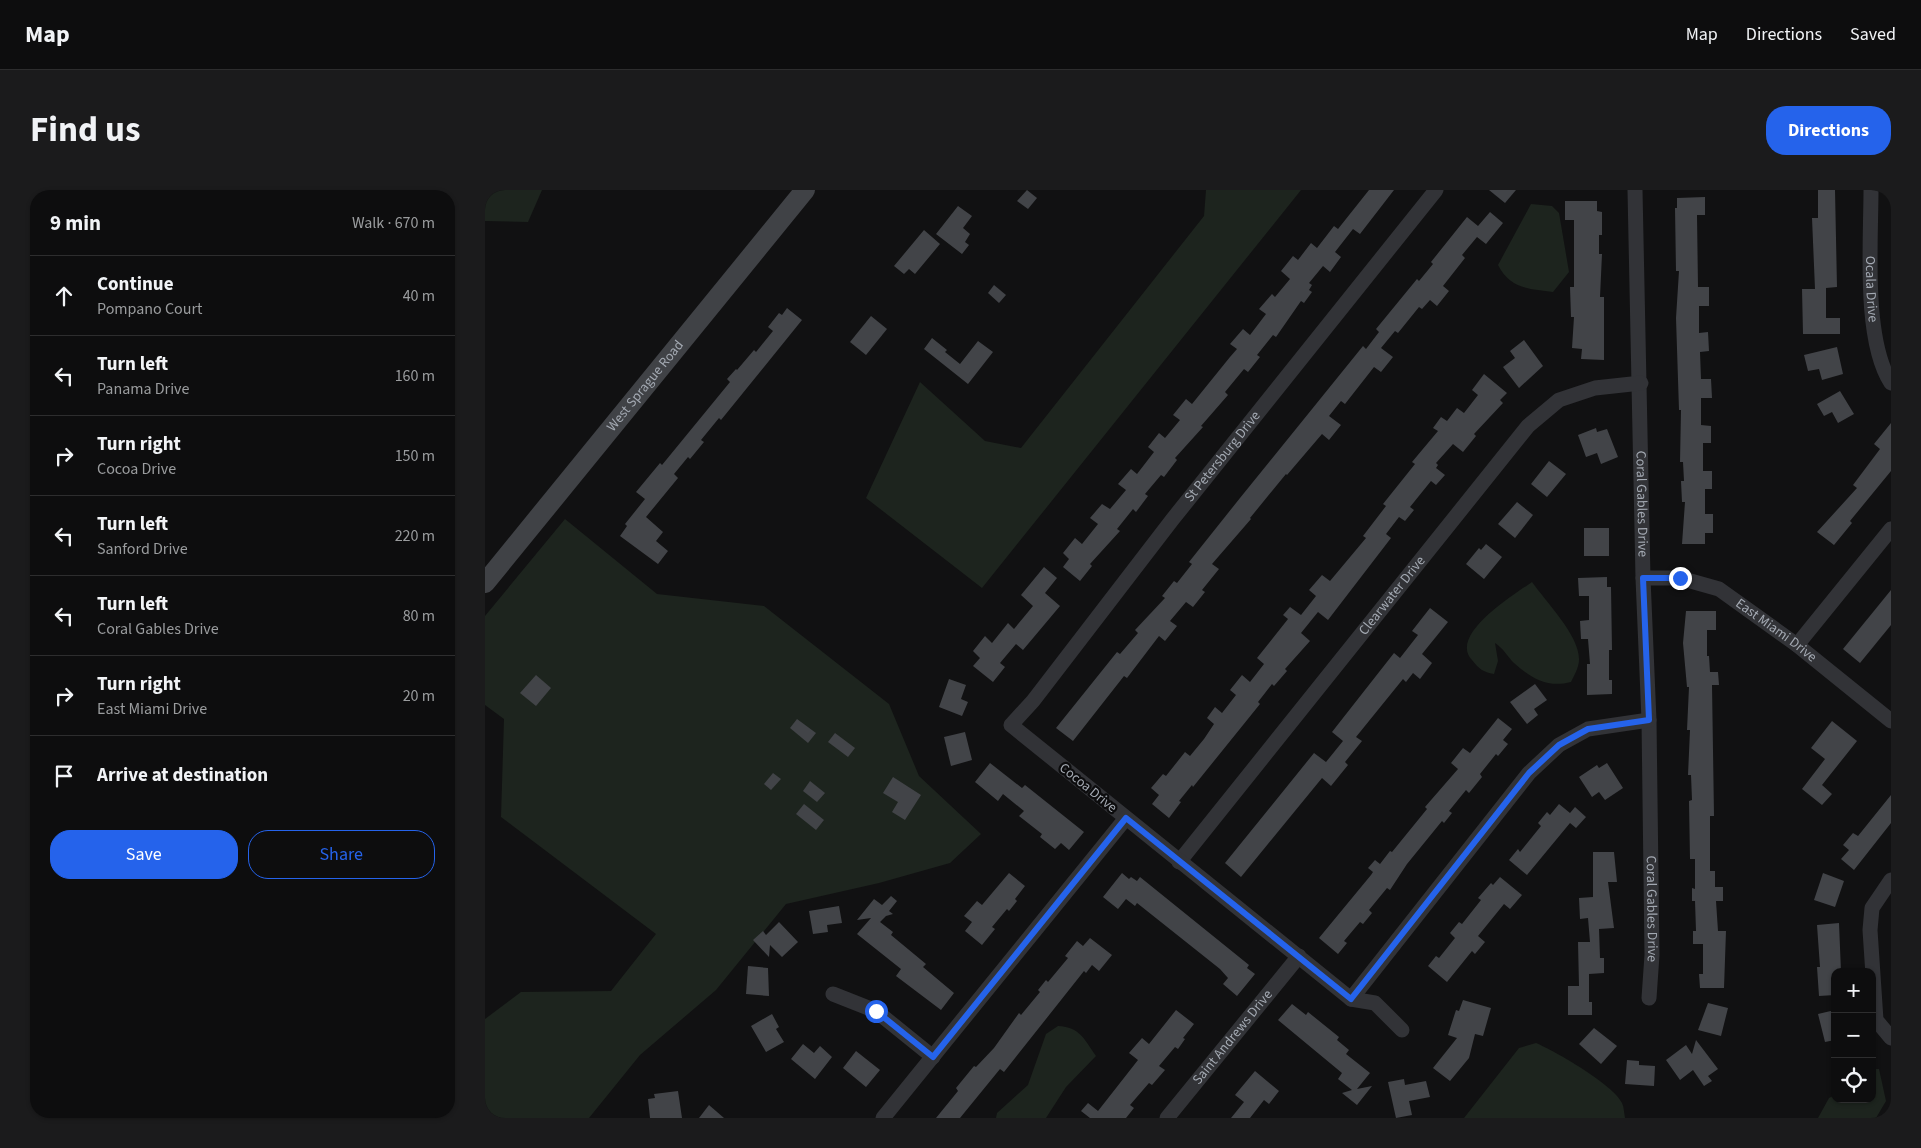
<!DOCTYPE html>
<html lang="en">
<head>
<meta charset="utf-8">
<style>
  :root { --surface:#0d0d0e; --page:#1b1b1c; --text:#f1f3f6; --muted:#9a9c9e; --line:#2d2d2e; --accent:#2563eb }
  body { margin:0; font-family:"Source Sans 3",sans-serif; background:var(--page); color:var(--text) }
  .controls { position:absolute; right:15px; bottom:15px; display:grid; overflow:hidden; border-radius:10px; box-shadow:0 1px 4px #0004 }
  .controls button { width:45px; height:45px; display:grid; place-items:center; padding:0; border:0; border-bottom:1px solid var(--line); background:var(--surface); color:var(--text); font:25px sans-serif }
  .stop { position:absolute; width:15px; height:15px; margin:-11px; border:4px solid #2563eb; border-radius:50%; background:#fff }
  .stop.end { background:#2563eb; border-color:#fff; box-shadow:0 1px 5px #0008 }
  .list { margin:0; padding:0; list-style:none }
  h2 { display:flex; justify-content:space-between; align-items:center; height:65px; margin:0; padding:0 20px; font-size:21px }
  h2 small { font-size:16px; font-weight:400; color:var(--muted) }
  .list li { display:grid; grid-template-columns:32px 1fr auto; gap:15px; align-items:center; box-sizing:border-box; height:80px; padding:0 20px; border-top:1px solid var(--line) }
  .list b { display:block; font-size:19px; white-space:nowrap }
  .list p { margin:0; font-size:16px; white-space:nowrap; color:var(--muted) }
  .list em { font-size:16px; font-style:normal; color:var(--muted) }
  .actions { display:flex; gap:10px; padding:15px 20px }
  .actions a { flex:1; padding:11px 0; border:1px solid var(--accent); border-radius:20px; text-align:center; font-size:18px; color:var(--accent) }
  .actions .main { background:var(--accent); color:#fff }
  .icon { flex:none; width:28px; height:28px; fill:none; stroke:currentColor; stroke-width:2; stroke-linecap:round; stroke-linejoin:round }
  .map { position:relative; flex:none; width:1406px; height:928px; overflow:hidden; border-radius:20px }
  header { display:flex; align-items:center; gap:30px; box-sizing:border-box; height:70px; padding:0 25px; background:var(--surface); border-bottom:1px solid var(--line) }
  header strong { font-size:24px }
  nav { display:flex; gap:28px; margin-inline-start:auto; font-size:18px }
  .intro { display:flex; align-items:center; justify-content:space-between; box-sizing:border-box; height:120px; padding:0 30px }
  h1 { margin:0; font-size:35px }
  .button { padding:12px 22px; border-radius:20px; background:var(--accent); color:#fff; font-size:18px; font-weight:700 }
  main { display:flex; gap:30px; padding:0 30px }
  aside { flex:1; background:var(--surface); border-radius:20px; box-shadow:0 1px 4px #0004 }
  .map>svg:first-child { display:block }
</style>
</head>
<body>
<header>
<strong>Map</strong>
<nav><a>Map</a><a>Directions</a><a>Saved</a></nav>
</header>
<div class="intro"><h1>Find us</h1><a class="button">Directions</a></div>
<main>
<aside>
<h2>9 min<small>Walk · 670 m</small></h2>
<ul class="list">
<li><svg class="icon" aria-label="ahead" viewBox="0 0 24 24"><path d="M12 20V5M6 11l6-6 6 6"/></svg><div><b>Continue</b><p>Pompano Court</p></div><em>40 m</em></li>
<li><svg class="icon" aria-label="left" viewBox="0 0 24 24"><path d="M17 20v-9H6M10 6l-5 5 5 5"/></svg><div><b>Turn left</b><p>Panama Drive</p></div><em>160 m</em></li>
<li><svg class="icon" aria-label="right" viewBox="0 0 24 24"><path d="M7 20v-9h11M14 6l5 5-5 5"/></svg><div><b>Turn right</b><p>Cocoa Drive</p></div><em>150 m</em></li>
<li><svg class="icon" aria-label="left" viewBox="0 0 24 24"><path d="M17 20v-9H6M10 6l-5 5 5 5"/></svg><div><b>Turn left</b><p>Sanford Drive</p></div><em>220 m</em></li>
<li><svg class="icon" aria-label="left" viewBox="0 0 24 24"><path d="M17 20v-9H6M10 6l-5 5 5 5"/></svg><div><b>Turn left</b><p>Coral Gables Drive</p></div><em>80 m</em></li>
<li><svg class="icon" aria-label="right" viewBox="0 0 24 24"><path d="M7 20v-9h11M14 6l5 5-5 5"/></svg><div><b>Turn right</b><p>East Miami Drive</p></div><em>20 m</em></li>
<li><svg class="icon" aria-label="arrive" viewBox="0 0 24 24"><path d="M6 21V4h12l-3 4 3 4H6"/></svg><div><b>Arrive at destination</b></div></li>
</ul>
<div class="actions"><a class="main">Save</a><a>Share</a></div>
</aside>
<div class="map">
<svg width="1406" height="928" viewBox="0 0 1406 928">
  <rect width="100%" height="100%" fill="#111112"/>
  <g fill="#1d241e">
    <path d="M 0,0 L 57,0 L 43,32 L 0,31 Z"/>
    <path d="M 721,0 L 816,0 L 497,398 L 381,308 L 435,192 L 500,251 L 536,258 L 719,26 Z"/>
    <path d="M 1046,14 L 1067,16 L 1074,23 L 1084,82 L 1068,102 C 1045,99 1025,99 1013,75 Z"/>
    <path d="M 80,329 L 172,404 L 279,416 L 404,514 L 434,586 L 496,644 L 465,673 L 394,693 L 301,714 L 231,800 L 155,865 L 104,928 L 0,928 L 0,829 L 36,802 L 126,801 L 171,744 L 16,627 L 19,529 L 0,515 L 0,426 Z"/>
    <path d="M 1047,392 C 1061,412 1095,446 1094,470 C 1094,477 1089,486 1086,492 C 1063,498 1047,489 1029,473 C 1022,466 1019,459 1010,453 L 1013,471 L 1009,484 C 998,482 994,479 987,470 C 963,445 1030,404 1047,392 Z"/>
    <path d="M 573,836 C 595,837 599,849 611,866 L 581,897 L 561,928 L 511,928 L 512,923 L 543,895 L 561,844 Z"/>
    <path d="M 1051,853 C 1070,861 1129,895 1137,913 C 1139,917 1139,923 1140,928 L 979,928 L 1034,858 Z"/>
    <path d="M 1387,879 L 1394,879 L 1401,911 L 1391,928 L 1333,928 L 1344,908 L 1350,905 L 1350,909 L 1387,909 Z"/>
  </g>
  <g fill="#424448">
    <path d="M 542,0 L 552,8 L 543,19 L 532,11 Z"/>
    <path d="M 884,0 L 909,0 L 875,44 L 868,39 L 850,62 L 856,67 L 845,82 L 838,76 L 824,93 L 827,95 L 824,100 L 827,102 L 819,113 L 816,111 L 791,147 L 788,145 L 772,165 L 775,167 L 763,182 L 759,179 L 740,202 L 743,205 L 716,236 L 718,237 L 690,268 L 692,270 L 679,287 L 676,285 L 660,304 L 663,306 L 651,322 L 648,319 L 632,339 L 635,341 L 605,374 L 607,376 L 595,391 L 578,377 L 584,369 L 578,363 L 590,348 L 597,354 L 613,334 L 605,328 L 617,314 L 625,319 L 641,300 L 633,294 L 646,279 L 652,284 L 669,262 L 663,257 L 674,243 L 680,248 L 695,230 L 688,225 L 701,209 L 707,214 L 745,167 L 752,159 L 745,154 L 758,139 L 765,145 L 781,124 L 774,119 L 787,104 L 790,107 L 805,89 L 796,81 L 808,66 L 813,70 L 826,53 L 832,58 L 849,36 L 853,39 Z"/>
    <path d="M 1004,0 L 1031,0 L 1020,13 Z"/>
    <path d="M 1333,0 L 1350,0 L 1352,97 L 1341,98 L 1341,128 L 1355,128 L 1355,144 L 1318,144 L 1317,99 L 1330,99 L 1327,28 L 1333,28 Z"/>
    <path d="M 1220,7 L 1220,25 L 1212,25 L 1213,97 L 1224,97 L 1224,116 L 1214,116 L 1214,143 L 1223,142 L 1224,161 L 1215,162 L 1216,189 L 1226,189 L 1227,208 L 1216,208 L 1216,235 L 1226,236 L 1226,253 L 1218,253 L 1218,281 L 1227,281 L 1227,299 L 1220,299 L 1220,324 L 1228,324 L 1228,343 L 1220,343 L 1220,354 L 1197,354 L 1200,312 L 1197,312 L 1196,291 L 1199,291 L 1198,272 L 1195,272 L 1196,220 L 1194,220 L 1191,128 L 1194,81 L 1191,81 L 1190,18 L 1192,18 L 1192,8 Z"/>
    <path d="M 1080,11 L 1112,11 L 1112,21 L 1117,22 L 1117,45 L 1114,45 L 1114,64 L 1117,64 L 1115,107 L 1119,107 L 1119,170 L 1096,169 L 1097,159 L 1087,158 L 1089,127 L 1086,127 L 1085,97 L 1089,97 L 1089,30 L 1080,30 Z"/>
    <path d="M 473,16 L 487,26 L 478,38 L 485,44 L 480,52 L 484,55 L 477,64 L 451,44 Z"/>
    <path d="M 1005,22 L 1018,33 L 1001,54 L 992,47 L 977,65 L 980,68 L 958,96 L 964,101 L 952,116 L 945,110 L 937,119 L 934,117 L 913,143 L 910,141 L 896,158 L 908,167 L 896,182 L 889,177 L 860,214 L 856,211 L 844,226 L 856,235 L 844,250 L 837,244 L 802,285 L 801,284 L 765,328 L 766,329 L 727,374 L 734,379 L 717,400 L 720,402 L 708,417 L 701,412 L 685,431 L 692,436 L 680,451 L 674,446 L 642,488 L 639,486 L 588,551 L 571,538 L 632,462 L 635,464 L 653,443 L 650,440 L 680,408 L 677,406 L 689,391 L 692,393 L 707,374 L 704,372 L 755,308 L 878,156 L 881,159 L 894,142 L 891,139 L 932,89 L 934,91 L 948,74 L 946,72 L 982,27 L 993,36 Z"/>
    <path d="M 439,40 L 455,54 L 430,84 L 424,79 L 419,84 L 409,76 Z"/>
    <path d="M 509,95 L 521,105 L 514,113 L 503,103 Z"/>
    <path d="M 302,118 L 317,130 L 236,230 L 234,228 L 216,250 L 219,252 L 205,269 L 203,267 L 189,284 L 193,288 L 161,327 L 178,342 L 171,351 L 183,361 L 173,374 L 135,346 L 142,336 L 140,334 L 160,309 L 151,302 L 175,273 L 177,275 L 245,192 L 242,189 L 251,179 L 252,180 L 269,160 L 271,162 L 288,141 L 283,137 L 294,123 L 297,125 Z"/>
    <path d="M 386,126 L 402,139 L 381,165 L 365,152 Z"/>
    <path d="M 447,148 L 462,160 L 460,162 L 475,174 L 493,151 L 508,162 L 483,194 L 439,159 Z"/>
    <path d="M 1039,150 L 1058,176 L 1034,198 L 1018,177 L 1030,168 L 1025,161 Z"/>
    <path d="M 1352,157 L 1358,184 L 1337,190 L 1334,179 L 1323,181 L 1319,165 Z"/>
    <path d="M 999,184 L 1022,203 L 1015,210 L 1018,213 L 989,244 L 991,246 L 978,262 L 968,254 L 951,273 L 953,275 L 951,278 L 960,285 L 951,295 L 946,291 L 925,317 L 929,320 L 920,331 L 914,327 L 901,344 L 906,348 L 843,430 L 833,422 L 816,443 L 825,451 L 800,479 L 802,481 L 789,496 L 787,494 L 773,512 L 775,514 L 708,597 L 707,595 L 694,611 L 696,612 L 684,628 L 667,614 L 674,605 L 666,598 L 678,584 L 681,586 L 700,562 L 705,566 L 719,549 L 729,534 L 722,528 L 730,517 L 737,523 L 751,505 L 745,500 L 757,485 L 765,492 L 779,474 L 772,468 L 803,429 L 798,425 L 805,417 L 816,425 L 831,406 L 824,400 L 837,385 L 845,391 L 881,348 L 878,346 L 901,316 L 898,314 L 930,274 L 927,272 L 953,241 L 948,238 L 956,227 L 962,231 L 972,218 L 979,223 L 993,205 L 987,200 Z"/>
    <path d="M 1355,201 L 1369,224 L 1353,233 L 1347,222 L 1339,226 L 1332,214 Z"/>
    <path d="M 1406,233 L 1406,281 L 1365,331 L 1367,333 L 1349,355 L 1332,342 L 1372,298 L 1368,295 L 1395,259 L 1389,254 Z"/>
    <path d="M 1111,238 L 1112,242 L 1122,239 L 1133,267 L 1116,274 L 1112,263 L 1101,267 L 1093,245 Z"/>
    <path d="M 1064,271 L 1081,284 L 1062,307 L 1046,294 Z"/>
    <path d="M 1032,312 L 1048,325 L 1030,348 L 1013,334 Z"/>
    <rect x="1099" y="338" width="25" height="28"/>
    <path d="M 1001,354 L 1017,367 L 999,389 L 981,374 L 994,358 L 996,360 Z"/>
    <path d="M 559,377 L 572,388 L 560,403 L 575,416 L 538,460 L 531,454 L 515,473 L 520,477 L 508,492 L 488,476 L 495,468 L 488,461 L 500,446 L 507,453 L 523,433 L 529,439 L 548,416 L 536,405 Z"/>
    <path d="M 1122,387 L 1122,397 L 1126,397 L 1127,460 L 1124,460 L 1124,490 L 1127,490 L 1127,504 L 1102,505 L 1102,474 L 1105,474 L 1103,449 L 1096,449 L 1095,431 L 1104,430 L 1104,406 L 1094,406 L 1093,388 Z"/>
    <path d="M 1406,400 L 1406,435 L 1375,473 L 1358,459 Z"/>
    <path d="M 945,418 L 963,432 L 937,464 L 947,473 L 935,489 L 928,483 L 921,492 L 918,489 L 871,547 L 877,551 L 860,572 L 863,575 L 846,596 L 837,588 L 756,687 L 740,673 L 829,563 L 841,572 L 858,551 L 847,542 L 909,463 L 915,468 L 933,445 L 927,441 Z"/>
    <path d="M 1201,421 L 1231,421 L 1231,440 L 1222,440 L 1222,466 L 1224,466 L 1225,482 L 1233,482 L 1234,495 L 1227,495 L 1229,626 L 1225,626 L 1225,681 L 1230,681 L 1230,697 L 1238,697 L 1238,711 L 1231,711 L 1233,741 L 1241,741 L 1239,798 L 1215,798 L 1214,784 L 1218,784 L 1218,754 L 1208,754 L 1208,741 L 1211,741 L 1210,711 L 1207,711 L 1207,698 L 1210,699 L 1210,669 L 1205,669 L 1204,611 L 1207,610 L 1206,585 L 1203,585 L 1205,540 L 1202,540 L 1204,497 L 1202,497 L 1198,453 Z"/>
    <path d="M 51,485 L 66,498 L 51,516 L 35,503 Z"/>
    <path d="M 464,489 L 481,495 L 476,509 L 483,512 L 477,526 L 454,517 Z"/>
    <path d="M 1050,494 L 1062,510 L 1049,519 L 1053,525 L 1042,534 L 1025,512 Z"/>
    <path d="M 1013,528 L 1027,539 L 1018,550 L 1023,554 L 1013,566 L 1011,564 L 995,584 L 997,587 L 984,603 L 981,600 L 964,621 L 967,623 L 959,633 L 957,631 L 922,674 L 905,700 L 902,698 L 884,720 L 887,723 L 878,734 L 875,732 L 859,751 L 862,753 L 853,764 L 834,748 L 886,685 L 888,682 L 883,678 L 890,670 L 895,674 L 905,661 L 907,662 L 942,619 L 940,617 L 973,579 L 966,573 L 978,558 L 985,563 Z"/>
    <path d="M 312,529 L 331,543 L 323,553 L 305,538 Z"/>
    <path d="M 1347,531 L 1372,551 L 1337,595 L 1347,604 L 1337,615 L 1317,599 L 1340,569 L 1326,558 Z"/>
    <path d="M 480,542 L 487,570 L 466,576 L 459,547 Z"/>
    <path d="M 350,543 L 370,558 L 363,567 L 343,552 Z"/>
    <path d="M 505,573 L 537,598 L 540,595 L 599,642 L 584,660 L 576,653 L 570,659 L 555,647 L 557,644 L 534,626 L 539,621 L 518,604 L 513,611 L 490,592 Z"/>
    <path d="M 1122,573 L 1138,598 L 1120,610 L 1114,602 L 1107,607 L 1094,587 L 1112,575 L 1114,578 Z"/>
    <path d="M 288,583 L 296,589 L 286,600 L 279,594 Z"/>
    <path d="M 408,587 L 436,605 L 420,630 L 407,622 L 413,612 L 398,603 Z"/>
    <path d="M 325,591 L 340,603 L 332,612 L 318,601 Z"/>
    <path d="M 1406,605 L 1406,633 L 1369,680 L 1356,669 L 1364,660 L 1358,655 L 1368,643 L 1373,646 Z"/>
    <path d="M 319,614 L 339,630 L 331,640 L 311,624 Z"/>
    <path d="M 1074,614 L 1085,623 L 1090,617 L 1101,627 L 1091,638 L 1085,633 L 1042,685 L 1024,670 L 1033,659 L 1035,662 L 1056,636 L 1053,633 L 1062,622 L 1065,625 Z"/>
    <path d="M 1108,662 L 1129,662 L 1132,692 L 1123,692 L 1129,738 L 1114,739 L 1115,768 L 1119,768 L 1119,783 L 1104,784 L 1104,812 L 1107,812 L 1107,825 L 1083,825 L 1083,796 L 1094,796 L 1093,752 L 1105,752 L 1103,728 L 1095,729 L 1094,708 L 1108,707 Z"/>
    <path d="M 524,683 L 540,696 L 530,709 L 532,711 L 524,721 L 522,719 L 507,737 L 510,739 L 497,755 L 480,741 L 487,732 L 479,726 L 492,711 L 497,715 Z"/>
    <path d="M 637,683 L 644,689 L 646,687 L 652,691 L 655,687 L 764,775 L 762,778 L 770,784 L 752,806 L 738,794 L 743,788 L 735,779 L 652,713 L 650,716 L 641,709 L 633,719 L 618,707 Z"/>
    <path d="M 1338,683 L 1359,691 L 1350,717 L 1329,710 Z"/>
    <path d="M 1015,687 L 1037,705 L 1025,719 L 1019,714 L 993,746 L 1000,752 L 990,764 L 987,761 L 962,792 L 943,776 L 951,766 L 954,768 L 970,748 L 965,743 L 974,732 L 977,734 L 996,710 L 993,708 L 1006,693 L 1008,695 Z"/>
    <path d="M 406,706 L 412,711 L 404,721 L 408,724 L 401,726 L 395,732 L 408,742 L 406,745 L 441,774 L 438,777 L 469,803 L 456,820 L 411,786 L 416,779 L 372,744 L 386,728 L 372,730 L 389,709 L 397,715 Z"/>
    <path d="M 354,716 L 357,733 L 342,735 L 343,742 L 328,744 L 324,721 Z"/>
    <path d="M 294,732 L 313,752 L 297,767 L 285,755 L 284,767 L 268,750 L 278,741 L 281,745 Z"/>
    <path d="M 1354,733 L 1356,782 L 1350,782 L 1350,805 L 1334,806 L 1332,777 L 1335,777 L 1332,735 Z"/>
    <path d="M 605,748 L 627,765 L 614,781 L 607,775 L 601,783 L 599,781 L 519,882 L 515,879 L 475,928 L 451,928 L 473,901 L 471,898 L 489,876 L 491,877 L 509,858 L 534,823 L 536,825 L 555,802 L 553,800 L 561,790 L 563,792 L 583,768 L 580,766 L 592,751 L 598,756 Z"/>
    <path d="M 263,776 L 283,778 L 284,806 L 261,804 Z"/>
    <path d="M 978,810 L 1006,818 L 998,846 L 990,844 L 984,868 L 965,891 L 948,878 L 972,848 L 963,845 L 971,820 L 974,821 Z"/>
    <path d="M 1223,813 L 1243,818 L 1236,846 L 1213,840 Z"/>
    <path d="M 807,814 L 821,825 L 823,822 L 854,847 L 852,850 L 864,860 L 861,864 L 885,883 L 872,899 L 887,896 L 872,915 L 857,903 L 867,900 L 853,889 L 857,883 L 793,830 Z"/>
    <path d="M 691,820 L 709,834 L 698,848 L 700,849 L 693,859 L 690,857 L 674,876 L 680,880 L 667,895 L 664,893 L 645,915 L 649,918 L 641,928 L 605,928 L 596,921 L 603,913 L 613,921 L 653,870 L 644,863 L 657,848 L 664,854 Z"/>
    <path d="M 1350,820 L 1350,850 L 1340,852 L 1333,824 Z"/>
    <path d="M 287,824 L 294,837 L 291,839 L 299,852 L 281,862 L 266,836 Z"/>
    <path d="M 1109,838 L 1132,856 L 1116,874 L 1094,854 Z"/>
    <path d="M 1211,850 L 1233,879 L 1223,886 L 1227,891 L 1219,896 L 1208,880 L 1195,890 L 1181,870 L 1201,855 L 1207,864 Z"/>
    <path d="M 318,854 L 329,863 L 335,856 L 347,867 L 330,889 L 306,869 Z"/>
    <path d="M 371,861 L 395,880 L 381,897 L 358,878 Z"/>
    <path d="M 1142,870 L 1154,871 L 1154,875 L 1170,876 L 1169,896 L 1140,894 Z"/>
    <path d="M 770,881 L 794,901 L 784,914 L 779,910 L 765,928 L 746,928 L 759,912 L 750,905 Z"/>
    <path d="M 919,889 L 920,895 L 941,891 L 945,907 L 924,911 L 927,925 L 911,928 L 903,892 Z"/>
    <path d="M 193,901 L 197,928 L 165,928 L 163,909 L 170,908 L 169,904 Z"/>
    <path d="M 224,915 L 239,928 L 214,928 Z"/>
  </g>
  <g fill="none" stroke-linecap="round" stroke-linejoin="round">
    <g stroke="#323337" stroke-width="15">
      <path id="s1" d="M 1150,0 L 1158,388 L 1164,530 L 1167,765 L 1164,808"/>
      <path id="s2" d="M 1386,0 C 1386,52 1378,150 1406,193"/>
      <path id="s3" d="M 1158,388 L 1195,388 L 1234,399 L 1312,455 L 1406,531"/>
      <path d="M 1312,455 L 1406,339"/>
      <path id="s4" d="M 694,672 L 1043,236 L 1074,210 L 1110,198 L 1156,193"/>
      <path d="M 1406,690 L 1387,718 L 1385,740 L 1391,830 L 1406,848"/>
      <path d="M 348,804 L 391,821 L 448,867"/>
      <path d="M 866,809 L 1044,583 L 1074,555 L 1103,539 L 1164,530"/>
      <path id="s5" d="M 917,840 L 890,813 L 866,809 L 526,535 L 548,511 L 687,330 L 951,0"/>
      <path d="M 398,928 L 641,628"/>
      <path id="s6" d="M 682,928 L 814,766"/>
    </g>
    <path stroke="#404246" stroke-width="20" id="s7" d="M 0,393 L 320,0"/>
  </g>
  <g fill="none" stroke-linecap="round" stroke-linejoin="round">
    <path stroke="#2563eb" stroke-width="6" d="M 391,821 L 448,867 L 641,628 L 866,809 L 1044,583 L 1074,555 L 1103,539 L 1164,530 L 1158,388 L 1195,388"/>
  </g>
  <g text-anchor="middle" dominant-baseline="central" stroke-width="4.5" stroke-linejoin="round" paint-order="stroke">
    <g font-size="14" fill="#a3a9b2" stroke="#0c0c0d">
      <text stroke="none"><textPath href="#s2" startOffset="99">Ocala Drive</textPath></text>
      <text stroke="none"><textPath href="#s7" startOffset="254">West Sprague Road</textPath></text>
      <text stroke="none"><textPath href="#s5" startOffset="841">St Petersburg Drive</textPath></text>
      <text stroke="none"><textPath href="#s1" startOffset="314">Coral Gables Drive</textPath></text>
      <text stroke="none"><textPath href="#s4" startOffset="341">Clearwater Drive</textPath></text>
      <text stroke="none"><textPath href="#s3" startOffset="148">East Miami Drive</textPath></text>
      <text transform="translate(603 598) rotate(39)">Cocoa Drive</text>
      <text stroke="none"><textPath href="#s1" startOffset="719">Coral Gables Drive</textPath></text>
      <text stroke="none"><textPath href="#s6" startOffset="104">Saint Andrews Drive</textPath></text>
    </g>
  </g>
</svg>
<div class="controls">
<button>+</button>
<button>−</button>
<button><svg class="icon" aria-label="locate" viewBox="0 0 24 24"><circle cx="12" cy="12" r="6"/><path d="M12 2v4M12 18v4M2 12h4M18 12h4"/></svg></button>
</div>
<div class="stop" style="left:391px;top:821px"></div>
<div class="stop end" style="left:1195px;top:388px"></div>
</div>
</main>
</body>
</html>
